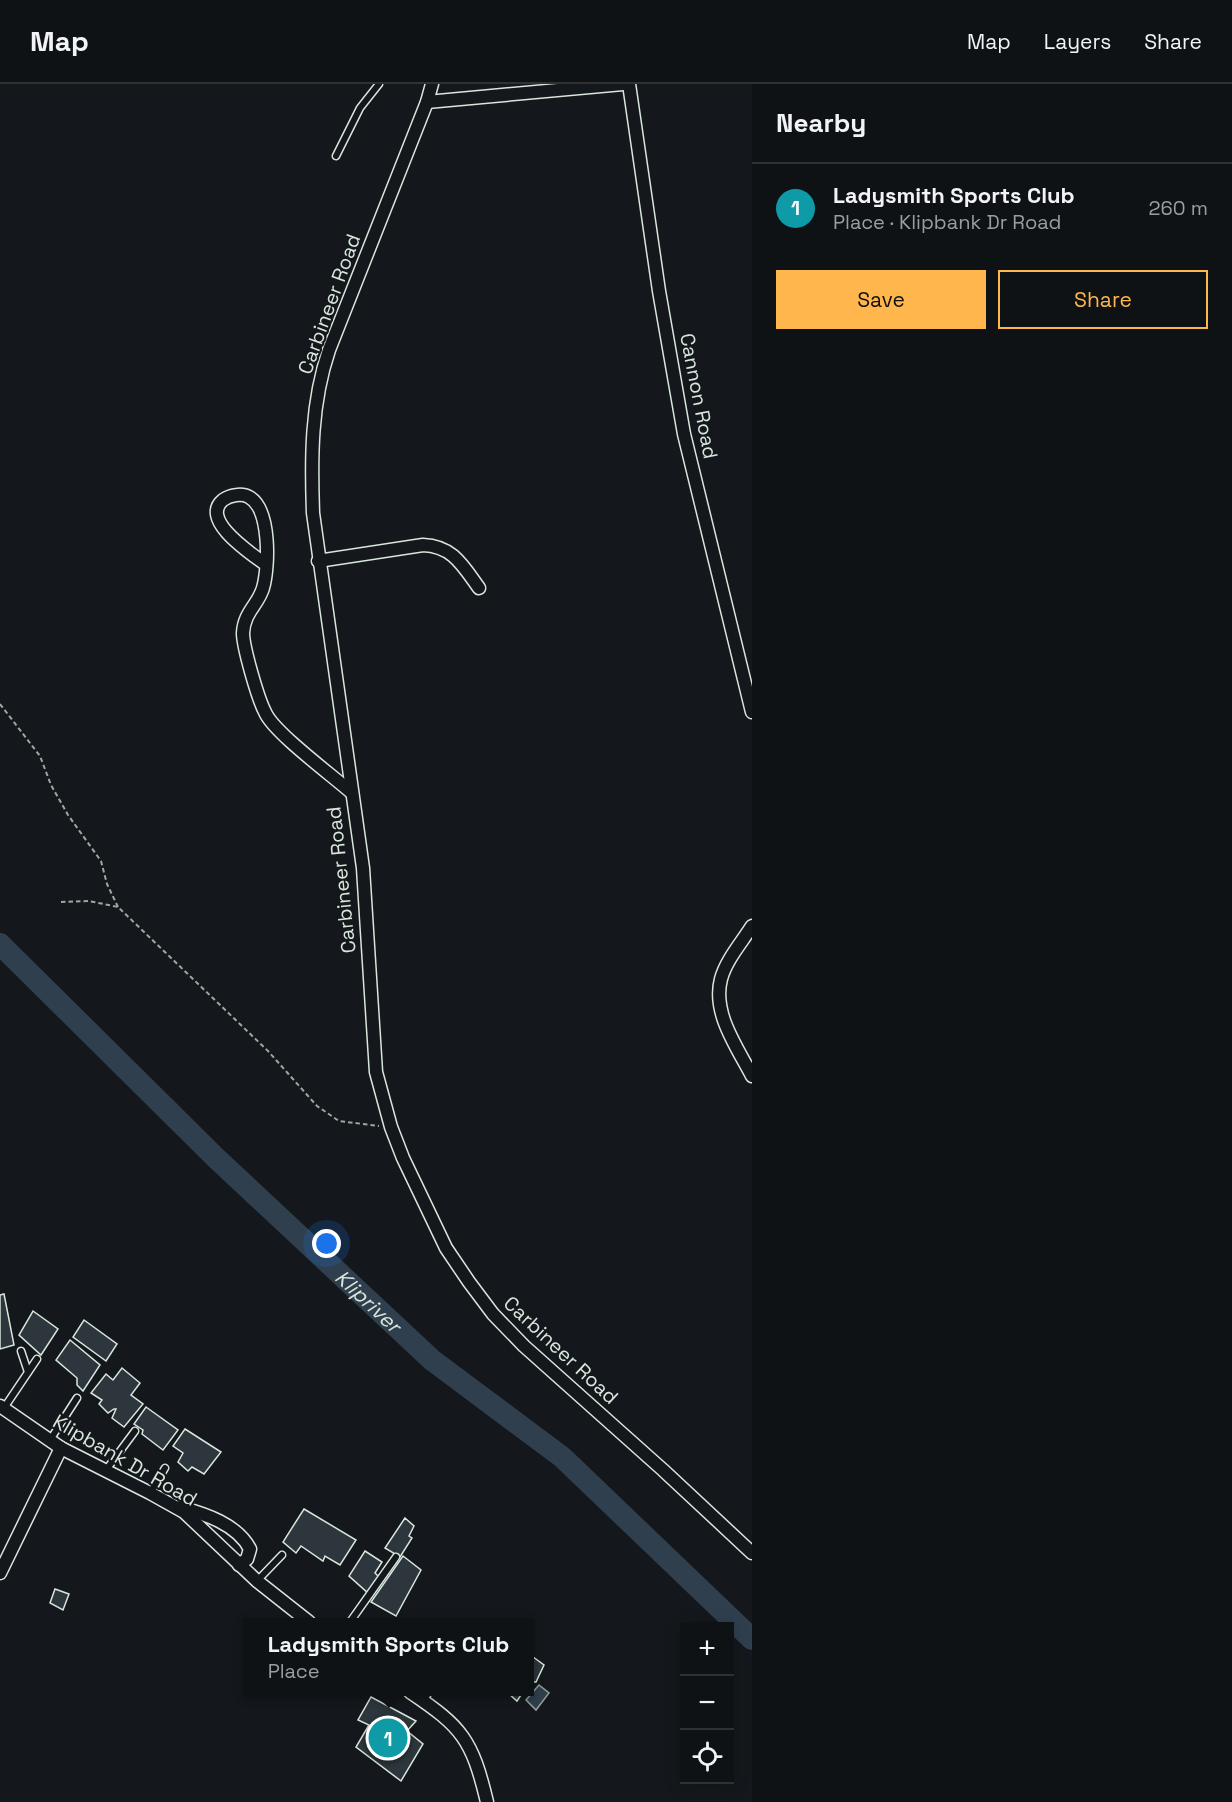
<!DOCTYPE html>
<html lang="en">
<head>
<meta charset="utf-8">
<style>
  :root { --surface:#0f1215; --page:#1d2022; --text:#f1f3f6; --muted:#9b9ea0; --line:#2f3234; --accent:#ffb74d }
  body { margin:0; font-family:"Space Grotesk",sans-serif; background:var(--page); color:var(--text) }
  .controls { position:absolute; right:18px; bottom:18px; display:grid; overflow:hidden; border-radius:0px; box-shadow:0 3px 15px #0003 }
  .controls button { width:54px; height:54px; display:grid; place-items:center; padding:0; border:0; border-bottom:2px solid var(--line); background:var(--surface); color:var(--text); font:30px sans-serif }
  .you { position:absolute; left:327px; top:1160px; width:21px; height:21px; margin:-15px; border:4px solid #fff; border-radius:50%; background:#1a73e8; box-shadow:0 0 0 9px #1a73e833 }
  .badge { display:grid; place-items:center; width:39px; height:39px; border-radius:50%; background:var(--accent); color:#fff; font-size:20px; font-weight:700 }
  .pin { position:absolute; translate:-50% -50%; border:3px solid #fff; box-shadow:0 2px 6px #0006 }
  .popup { position:absolute; left:243px; top:1534px; width:291px; height:78px; box-sizing:border-box; display:grid; place-content:center; border-radius:0px; background:var(--surface); filter:drop-shadow(0 2px 4px #0005); font-size:20px; white-space:nowrap; color:var(--muted) }
  .popup b { font-size:22px; color:var(--text) }
  .popup::after { content:''; position:absolute; left:50%; top:100%; margin-left:-12px; border:12px solid transparent; border-top-color:var(--surface) }
  .list { margin:0; padding:0; list-style:none }
  h2 { display:flex; justify-content:space-between; align-items:center; height:78px; margin:0; padding:0 24px; font-size:26px }
  h2 small { font-size:20px; font-weight:400; color:var(--muted) }
  .list li { display:grid; grid-template-columns:39px 1fr auto; gap:18px; align-items:center; box-sizing:border-box; height:90px; padding:0 24px; border-top:2px solid var(--line) }
  .list b { display:block; font-size:22px; white-space:nowrap }
  .list p { margin:0; font-size:20px; white-space:nowrap; color:var(--muted) }
  .list em { font-size:20px; font-style:normal; color:var(--muted) }
  .actions { display:flex; gap:12px; padding:18px 24px }
  .actions a { flex:1; padding:14px 0; border:2px solid var(--accent); border-radius:0px; text-align:center; font-size:21px; color:var(--accent) }
  .actions .main { background:var(--accent); color:#111 }
  .icon { flex:none; width:33px; height:33px; fill:none; stroke:currentColor; stroke-width:2; stroke-linecap:round; stroke-linejoin:round }
  .map { position:relative; flex:none; width:752px; height:1718px; overflow:hidden }
  header { display:flex; align-items:center; gap:36px; box-sizing:border-box; height:84px; padding:0 30px; background:var(--surface); border-bottom:2px solid var(--line) }
  header strong { font-size:28px }
  nav { display:flex; gap:33px; margin-inline-start:auto; font-size:21px }
  main { display:flex }
  aside { flex:1; background:var(--surface) }
  .map>svg:first-child { display:block }
</style>
</head>
<body>
<header>
<strong>Map</strong>
<nav><a>Map</a><a>Layers</a><a>Share</a></nav>
</header>
<main>
<div class="map">
<svg width="752" height="1718" viewBox="0 0 752 1718">
  <rect width="100%" height="100%" fill="#14181c"/>
  <path fill="#2f3f4d" stroke="#939e99" stroke-width="1.5" d="M 539,1601 L 549,1609 L 536,1626 L 526,1616 Z"/>
  <g fill="none" stroke-linecap="round" stroke-linejoin="round">
    <path stroke="#2f3f4d" stroke-width="22" id="s1" d="M 0,860 L 216,1074 L 432,1276 L 562,1373 L 752,1555"/>
  </g>
  <g fill="#2c363c" stroke="#d8e6dc" stroke-width="1.5">
    <path d="M 4,1210 L 14,1261 L 0,1265 L 0,1211 Z"/>
    <path d="M 33,1227 L 58,1245 L 41,1271 L 19,1251 Z"/>
    <path d="M 84,1236 L 117,1260 L 106,1277 L 73,1253 Z"/>
    <path d="M 70,1256 L 100,1281 L 83,1307 L 77,1301 L 77,1294 L 56,1276 Z"/>
    <path d="M 122,1284 L 140,1299 L 131,1311 L 143,1320 L 124,1343 L 112,1334 L 116,1325 L 114,1325 L 108,1329 L 99,1320 L 102,1316 L 91,1309 L 106,1290 L 113,1296 Z"/>
    <path d="M 146,1323 L 178,1346 L 163,1366 L 142,1350 L 143,1346 L 134,1340 Z"/>
    <path d="M 185,1345 L 221,1368 L 204,1390 L 192,1383 L 188,1387 L 178,1378 L 183,1369 L 173,1362 Z"/>
    <path d="M 304,1425 L 356,1456 L 340,1481 L 325,1472 L 323,1477 L 301,1462 L 296,1469 L 283,1458 Z"/>
    <path d="M 405,1434 L 414,1442 L 409,1452 L 412,1454 L 400,1473 L 385,1464 Z"/>
    <path d="M 365,1467 L 382,1478 L 375,1489 L 379,1493 L 368,1509 L 349,1492 Z"/>
    <path d="M 403,1472 L 421,1486 L 396,1532 L 371,1518 Z"/>
    <path d="M 55,1505 L 69,1510 L 63,1526 L 50,1519 Z"/>
    <path d="M 529,1570 L 544,1581 L 536,1598 L 529,1598 Z"/>
    <path d="M 507,1608 L 523,1608 L 517,1617 Z"/>
    <path d="M 371,1613 L 416,1637 L 407,1647 L 423,1660 L 401,1697 L 356,1663 L 369,1641 L 358,1636 Z"/>
  </g>
  <g fill="none" stroke-linecap="round" stroke-linejoin="round">
    <defs>
      <g id="service">
        <path d="M 336,72 L 360,24 L 379,0"/>
        <path d="M 21,1267 L 28,1288"/>
        <path d="M 4,1324 L 37,1275"/>
        <path d="M 50,1356 L 77,1314"/>
        <path d="M 106,1386 L 135,1347"/>
        <path d="M 150,1409 L 165,1384"/>
        <path d="M 257,1497 L 282,1471"/>
        <path d="M 350,1538 L 396,1473"/>
        <path d="M 423,1617 L 429,1608"/>
      </g>
      <g id="minor">
        <path d="M 432,0 L 427,18 L 329,266 C 311,319 311,374 313,429 L 363,784 L 376,988 L 391,1043 L 403,1074 L 446,1164 L 469,1198 L 493,1230 L 524,1262 L 663,1386 L 752,1469"/>
        <path d="M 629,0 L 659,207 L 684,350 L 752,628"/>
        <path d="M 427,18 L 623,0"/>
        <path d="M 318,477 L 423,461 C 453,462 463,482 479,504"/>
        <path d="M 265,480 C 252,470 199,436 223,416 C 230,411 242,409 249,413 C 271,425 269,483 263,504 C 258,521 244,528 243,549 C 243,563 258,615 265,628 C 273,648 333,692 352,709"/>
        <path d="M 752,842 C 742,858 726,876 721,895 C 712,929 737,963 752,992"/>
        <path d="M 0,1322 L 61,1364 L 150,1409 L 184,1428 L 257,1497 L 309,1538"/>
        <path d="M 180,1423 C 205,1430 237,1440 250,1465 L 247,1475 L 239,1481"/>
        <path d="M 0,1489 L 61,1364"/>
        <path d="M 410,1608 C 462,1643 472,1655 487,1718"/>
      </g>
    </defs>
    <use href="#service" stroke="#d8e6dc" stroke-width="9"/>
    <use href="#minor" stroke="#d8e6dc" stroke-width="15"/>
    <g stroke="#9da8a2" stroke-width="2" stroke-dasharray="4.5 3" stroke-linecap="butt">
      <path d="M 0,620 L 40,672 L 51,701 L 68,731 L 101,777 L 107,800 L 118,823"/>
      <path d="M 61,818 L 89,817 L 118,823 L 268,967 L 317,1022 L 339,1037 L 379,1042"/>
    </g>
    <use href="#service" stroke="#14181c" stroke-width="6"/>
    <use href="#minor" stroke="#14181c" stroke-width="12"/>
  </g>
  <g text-anchor="middle" dominant-baseline="central" stroke-width="4.5" stroke-linejoin="round" paint-order="stroke">
    <g font-size="20" fill="#d8e6dc" stroke="#14181c">
      <text transform="translate(329 220) rotate(-70)">Carbineer Road</text>
      <text transform="translate(699 312) rotate(79)">Cannon Road</text>
      <text transform="translate(341 796) rotate(-96)">Carbineer Road</text>
      <text transform="translate(561 1266) rotate(43)">Carbineer Road</text>
      <text transform="translate(125 1376) rotate(30)">Klipbank Dr Road</text>
    </g>
    <g font-size="21" font-style="italic" fill="#d8e6dc" stroke="#14181c">
      <text stroke="none"><textPath href="#s1" startOffset="513">Klipriver</textPath></text>
    </g>
  </g>
</svg>
<div class="controls">
<button>+</button>
<button>−</button>
<button><svg class="icon" aria-label="locate" viewBox="0 0 24 24"><circle cx="12" cy="12" r="6"/><path d="M12 2v4M12 18v4M2 12h4M18 12h4"/></svg></button>
</div>
<div class="you"></div>
<div class="pin badge" style="left:388px;top:1654px;background:#0f9aa8">1</div>
<div class="popup"><b>Ladysmith Sports Club</b>Place</div>
</div>
<aside>
<h2>Nearby<small></small></h2>
<ul class="list">
<li><span class="badge" style="background:#0f9aa8">1</span><div><b>Ladysmith Sports Club</b><p>Place · Klipbank Dr Road</p></div><em>260 m</em></li>
</ul>
<div class="actions"><a class="main">Save</a><a>Share</a></div>
</aside>
</main>
</body>
</html>
